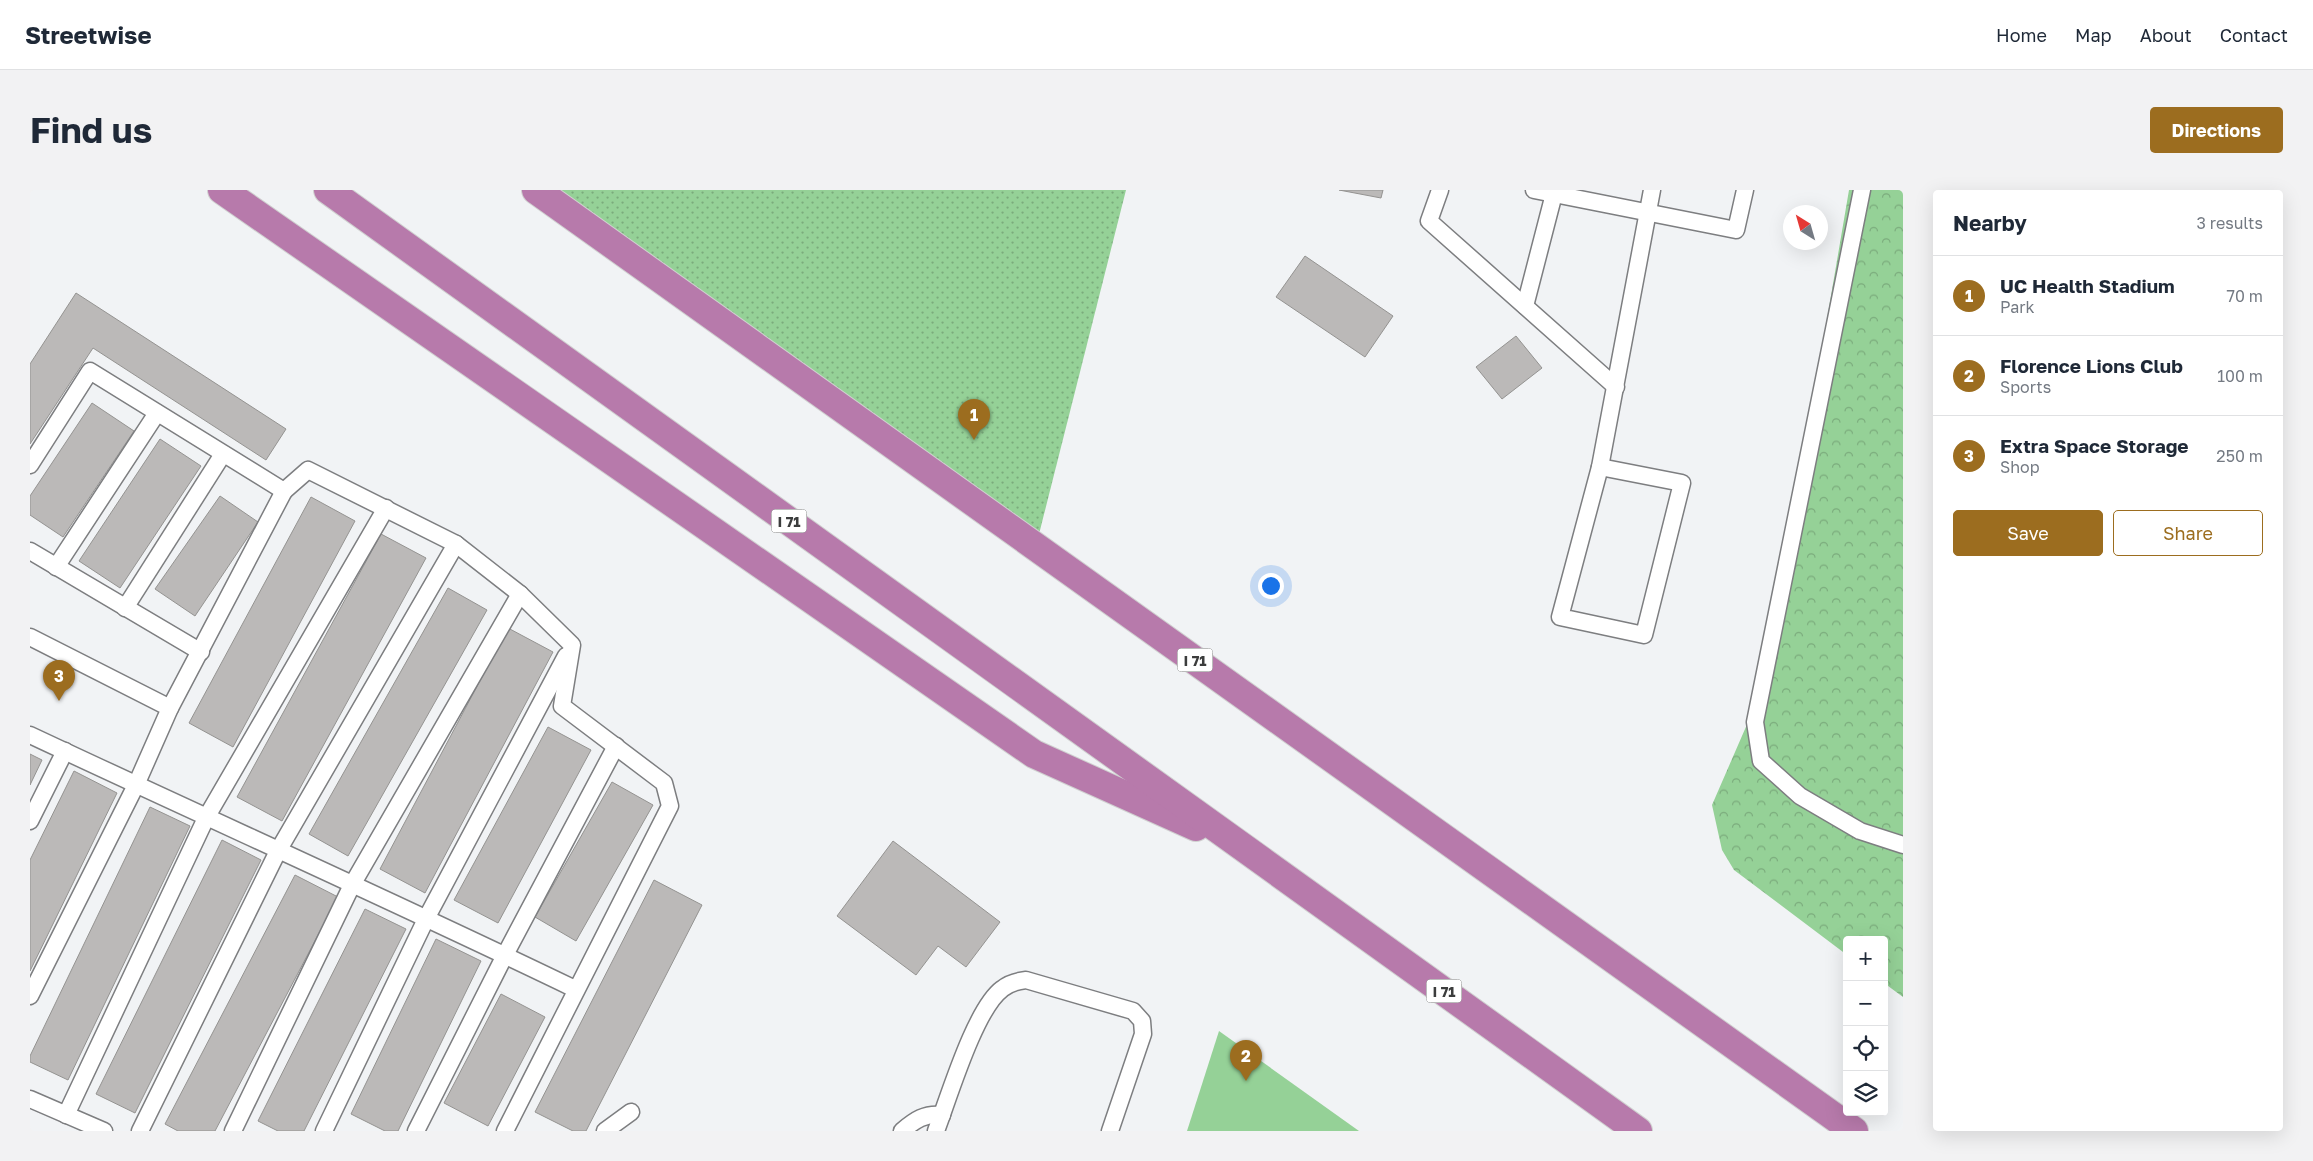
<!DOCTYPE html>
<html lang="en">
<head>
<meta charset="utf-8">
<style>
  :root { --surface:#fff; --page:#f2f2f3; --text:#1f2937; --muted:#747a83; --line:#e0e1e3; --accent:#9c6d1f }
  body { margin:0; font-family:"Golos Text",sans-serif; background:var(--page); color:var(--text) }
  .controls { position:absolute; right:15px; bottom:15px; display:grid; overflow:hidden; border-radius:5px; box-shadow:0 5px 20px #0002 }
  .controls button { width:45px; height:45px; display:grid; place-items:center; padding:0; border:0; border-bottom:1px solid var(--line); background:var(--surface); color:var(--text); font:25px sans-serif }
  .compass { position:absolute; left:1753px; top:15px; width:45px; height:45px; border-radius:50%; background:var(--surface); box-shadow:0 5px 20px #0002; rotate:323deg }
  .you { position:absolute; left:1240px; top:395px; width:18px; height:18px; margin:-12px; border:4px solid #fff; border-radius:50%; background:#1a73e8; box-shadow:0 0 0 8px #1a73e833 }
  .badge { display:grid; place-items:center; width:32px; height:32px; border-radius:50%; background:var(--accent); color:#fff; font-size:16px; font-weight:700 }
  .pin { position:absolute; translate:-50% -41px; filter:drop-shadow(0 1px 2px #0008) }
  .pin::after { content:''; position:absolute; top:26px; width:18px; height:15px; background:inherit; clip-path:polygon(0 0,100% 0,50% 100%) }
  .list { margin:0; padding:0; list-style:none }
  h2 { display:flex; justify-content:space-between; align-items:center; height:65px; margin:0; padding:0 20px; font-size:21px }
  h2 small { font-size:16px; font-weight:400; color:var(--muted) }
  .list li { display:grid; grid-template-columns:32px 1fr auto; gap:15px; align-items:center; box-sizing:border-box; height:80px; padding:0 20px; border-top:1px solid var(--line) }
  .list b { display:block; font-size:19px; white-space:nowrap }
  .list p { margin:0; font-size:16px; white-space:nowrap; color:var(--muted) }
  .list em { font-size:16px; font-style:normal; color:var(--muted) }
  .actions { display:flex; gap:10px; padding:15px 20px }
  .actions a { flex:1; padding:11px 0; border:1px solid var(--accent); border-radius:5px; text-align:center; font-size:18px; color:var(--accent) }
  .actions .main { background:var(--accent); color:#fff }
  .icon { flex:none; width:28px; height:28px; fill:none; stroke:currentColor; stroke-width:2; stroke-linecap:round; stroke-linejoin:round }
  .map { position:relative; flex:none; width:1873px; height:941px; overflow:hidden; border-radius:5px }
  header { display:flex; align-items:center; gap:30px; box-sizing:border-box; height:70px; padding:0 25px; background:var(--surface); border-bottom:1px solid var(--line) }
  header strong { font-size:24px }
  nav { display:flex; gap:28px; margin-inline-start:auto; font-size:18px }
  .intro { display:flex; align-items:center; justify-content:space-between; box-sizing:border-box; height:120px; padding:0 30px }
  h1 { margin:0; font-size:35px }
  .button { padding:12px 22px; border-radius:5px; background:var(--accent); color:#fff; font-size:18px; font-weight:700 }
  main { display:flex; gap:30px; padding:0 30px }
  aside { flex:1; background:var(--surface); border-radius:5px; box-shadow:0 5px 20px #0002 }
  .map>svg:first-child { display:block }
</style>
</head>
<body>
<header>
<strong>Streetwise</strong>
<nav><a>Home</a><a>Map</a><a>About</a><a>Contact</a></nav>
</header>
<div class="intro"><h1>Find us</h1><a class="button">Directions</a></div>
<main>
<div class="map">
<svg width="1873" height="941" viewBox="0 0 1873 941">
  <defs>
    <pattern id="forest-crowns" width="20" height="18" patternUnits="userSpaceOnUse" patternTransform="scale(1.25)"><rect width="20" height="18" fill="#95d197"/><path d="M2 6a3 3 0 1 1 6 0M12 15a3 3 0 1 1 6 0" fill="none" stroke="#7bab7c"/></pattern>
    <pattern id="park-dots" width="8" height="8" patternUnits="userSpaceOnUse" patternTransform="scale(1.25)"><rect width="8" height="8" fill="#95d197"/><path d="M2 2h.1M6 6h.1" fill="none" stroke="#7bab7c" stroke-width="1.8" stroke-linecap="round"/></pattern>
  </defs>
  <rect width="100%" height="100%" fill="#f1f3f5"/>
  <path fill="#95d197" d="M 1189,841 L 1329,941 L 1157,941 Z"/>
  <path fill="url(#forest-crowns)" d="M 1819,0 L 1873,0 L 1873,807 L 1854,793 L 1854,750 L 1817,750 L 1817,765 L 1704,680 L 1692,660 L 1682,615 L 1735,493 Z"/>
  <path fill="url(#park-dots)" d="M 506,0 L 1096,0 L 1006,356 Z"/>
  <g fill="#bbb9b8" stroke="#949391">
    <path d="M 1309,0 L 1353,0 L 1351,8 Z"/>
    <path d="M 1275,66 L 1363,126 L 1335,167 L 1246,107 Z"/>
    <path d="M 46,103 L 256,239 L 236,270 L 63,158 L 0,254 L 0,174 Z"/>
    <path d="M 1486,146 L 1512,178 L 1472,209 L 1446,177 Z"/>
    <path d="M 62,213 L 104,241 L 33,347 L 0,325 L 0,306 Z"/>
    <path d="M 130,249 L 171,276 L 90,398 L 49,371 Z"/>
    <path d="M 190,306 L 228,332 L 165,426 L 125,399 Z"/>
    <path d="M 281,307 L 325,331 L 203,557 L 159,533 Z"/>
    <path d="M 351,344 L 396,368 L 252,631 L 207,607 Z"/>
    <path d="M 418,398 L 457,420 L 318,666 L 279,644 Z"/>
    <path d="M 478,438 L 523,462 L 395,703 L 350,679 Z"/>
    <path d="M 518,537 L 561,560 L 468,733 L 424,710 Z"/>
    <path d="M 0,564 L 12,570 L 0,595 Z"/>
    <path d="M 44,581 L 87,603 L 0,781 L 0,670 Z"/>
    <path d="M 582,592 L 623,615 L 546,751 L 505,727 Z"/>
    <path d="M 120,617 L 160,636 L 38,890 L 0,872 L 0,866 Z"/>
    <path d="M 192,650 L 231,670 L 105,923 L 66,904 Z"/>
    <path d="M 863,651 L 970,732 L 936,777 L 908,756 L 886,785 L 807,726 Z"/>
    <path d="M 265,685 L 308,707 L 185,941 L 148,941 L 135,934 Z"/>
    <path d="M 624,690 L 672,715 L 556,941 L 543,941 L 505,922 Z"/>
    <path d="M 335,719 L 376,739 L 274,941 L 248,941 L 228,931 Z"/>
    <path d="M 406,749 L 451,771 L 368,941 L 355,941 L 321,924 Z"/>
    <path d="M 471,804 L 515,827 L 458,936 L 414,913 Z"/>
  </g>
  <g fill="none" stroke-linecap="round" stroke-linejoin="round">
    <defs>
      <g id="lane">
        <path d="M 1410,0 L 1399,31 L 1586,197"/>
        <path d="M 1504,0 L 1706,40 L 1715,0"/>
        <path d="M 1832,0 L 1725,532 L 1731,571 L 1770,606 L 1830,641 L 1873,655"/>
        <path d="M 1495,116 L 1525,0"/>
        <path d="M 0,275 L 60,181 L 254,301 L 278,280 L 426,354 L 490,404 L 542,455 L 532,516 L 634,593 L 640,616 L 475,941"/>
        <path d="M 1570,277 L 1652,293 L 1614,445 L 1530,427 Z"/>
        <path d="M 1570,277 L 1622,0"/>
        <path d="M 0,361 L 171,462"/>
        <path d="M 26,377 L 127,223"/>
        <path d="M 95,418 L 193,264"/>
        <path d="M 0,447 L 140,518 L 106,595 L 0,806"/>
        <path d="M 140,518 L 254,301"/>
        <path d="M 0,545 C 181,630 365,712 545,799"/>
        <path d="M 0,631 L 35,561"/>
        <path d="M 0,909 L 74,941"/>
        <path d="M 36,925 L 176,628 L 356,318"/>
        <path d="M 110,941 L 248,661 L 426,354"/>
        <path d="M 203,941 L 322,695 L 490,404"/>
        <path d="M 294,941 L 397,727 L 536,466"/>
        <path d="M 386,941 L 475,765 L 586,556"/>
        <path d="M 575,941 L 601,922"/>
        <path d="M 872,941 C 885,930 895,923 912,925"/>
        <path d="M 906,941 C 919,907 945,819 972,799 C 979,793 987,791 996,790 L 1103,821 L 1112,831 L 1113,844 L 1080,941"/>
      </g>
      <g id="highway">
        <path d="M 192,0 L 1004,564 L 1166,637"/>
        <path d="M 298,0 L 1608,941"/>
        <path d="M 506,0 L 1824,941"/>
      </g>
    </defs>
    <use href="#lane" stroke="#7d7e80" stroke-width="19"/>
    <use href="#highway" stroke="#d0d0d0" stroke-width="30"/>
    <use href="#lane" stroke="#fff" stroke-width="16"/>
    <use href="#highway" stroke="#b77aab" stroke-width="28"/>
  </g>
  <g text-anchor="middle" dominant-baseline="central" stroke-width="4" stroke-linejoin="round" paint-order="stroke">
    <g fill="#fff" stroke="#767777" stroke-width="1">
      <rect x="741.5" y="319.5" width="35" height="23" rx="4"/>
      <rect x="1147.5" y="458.5" width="35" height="23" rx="4"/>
      <rect x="1396.5" y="789.5" width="35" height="23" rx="4"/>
    </g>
    <g font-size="14" font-weight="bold" fill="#3c3d3d">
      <text x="759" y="331">I 71</text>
      <text x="1165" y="470">I 71</text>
      <text x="1414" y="801">I 71</text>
    </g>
  </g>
</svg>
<div class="controls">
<button>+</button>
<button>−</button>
<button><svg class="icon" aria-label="locate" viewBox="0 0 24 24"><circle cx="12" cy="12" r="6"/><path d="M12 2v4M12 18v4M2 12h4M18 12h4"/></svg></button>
<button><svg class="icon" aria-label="layers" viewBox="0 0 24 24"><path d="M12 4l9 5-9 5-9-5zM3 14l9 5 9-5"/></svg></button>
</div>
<svg class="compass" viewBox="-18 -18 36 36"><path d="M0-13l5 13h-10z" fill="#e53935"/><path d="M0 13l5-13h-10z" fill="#747a83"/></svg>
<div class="you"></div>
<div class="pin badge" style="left:944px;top:250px">1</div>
<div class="pin badge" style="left:1216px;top:891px">2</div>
<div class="pin badge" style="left:29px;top:511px">3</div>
</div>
<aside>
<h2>Nearby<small>3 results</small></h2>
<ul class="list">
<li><span class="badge">1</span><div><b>UC Health Stadium</b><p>Park</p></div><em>70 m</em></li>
<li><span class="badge">2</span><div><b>Florence Lions Club</b><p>Sports</p></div><em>100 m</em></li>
<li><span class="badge">3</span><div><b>Extra Space Storage</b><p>Shop</p></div><em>250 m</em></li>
</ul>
<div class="actions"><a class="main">Save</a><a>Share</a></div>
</aside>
</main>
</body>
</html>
